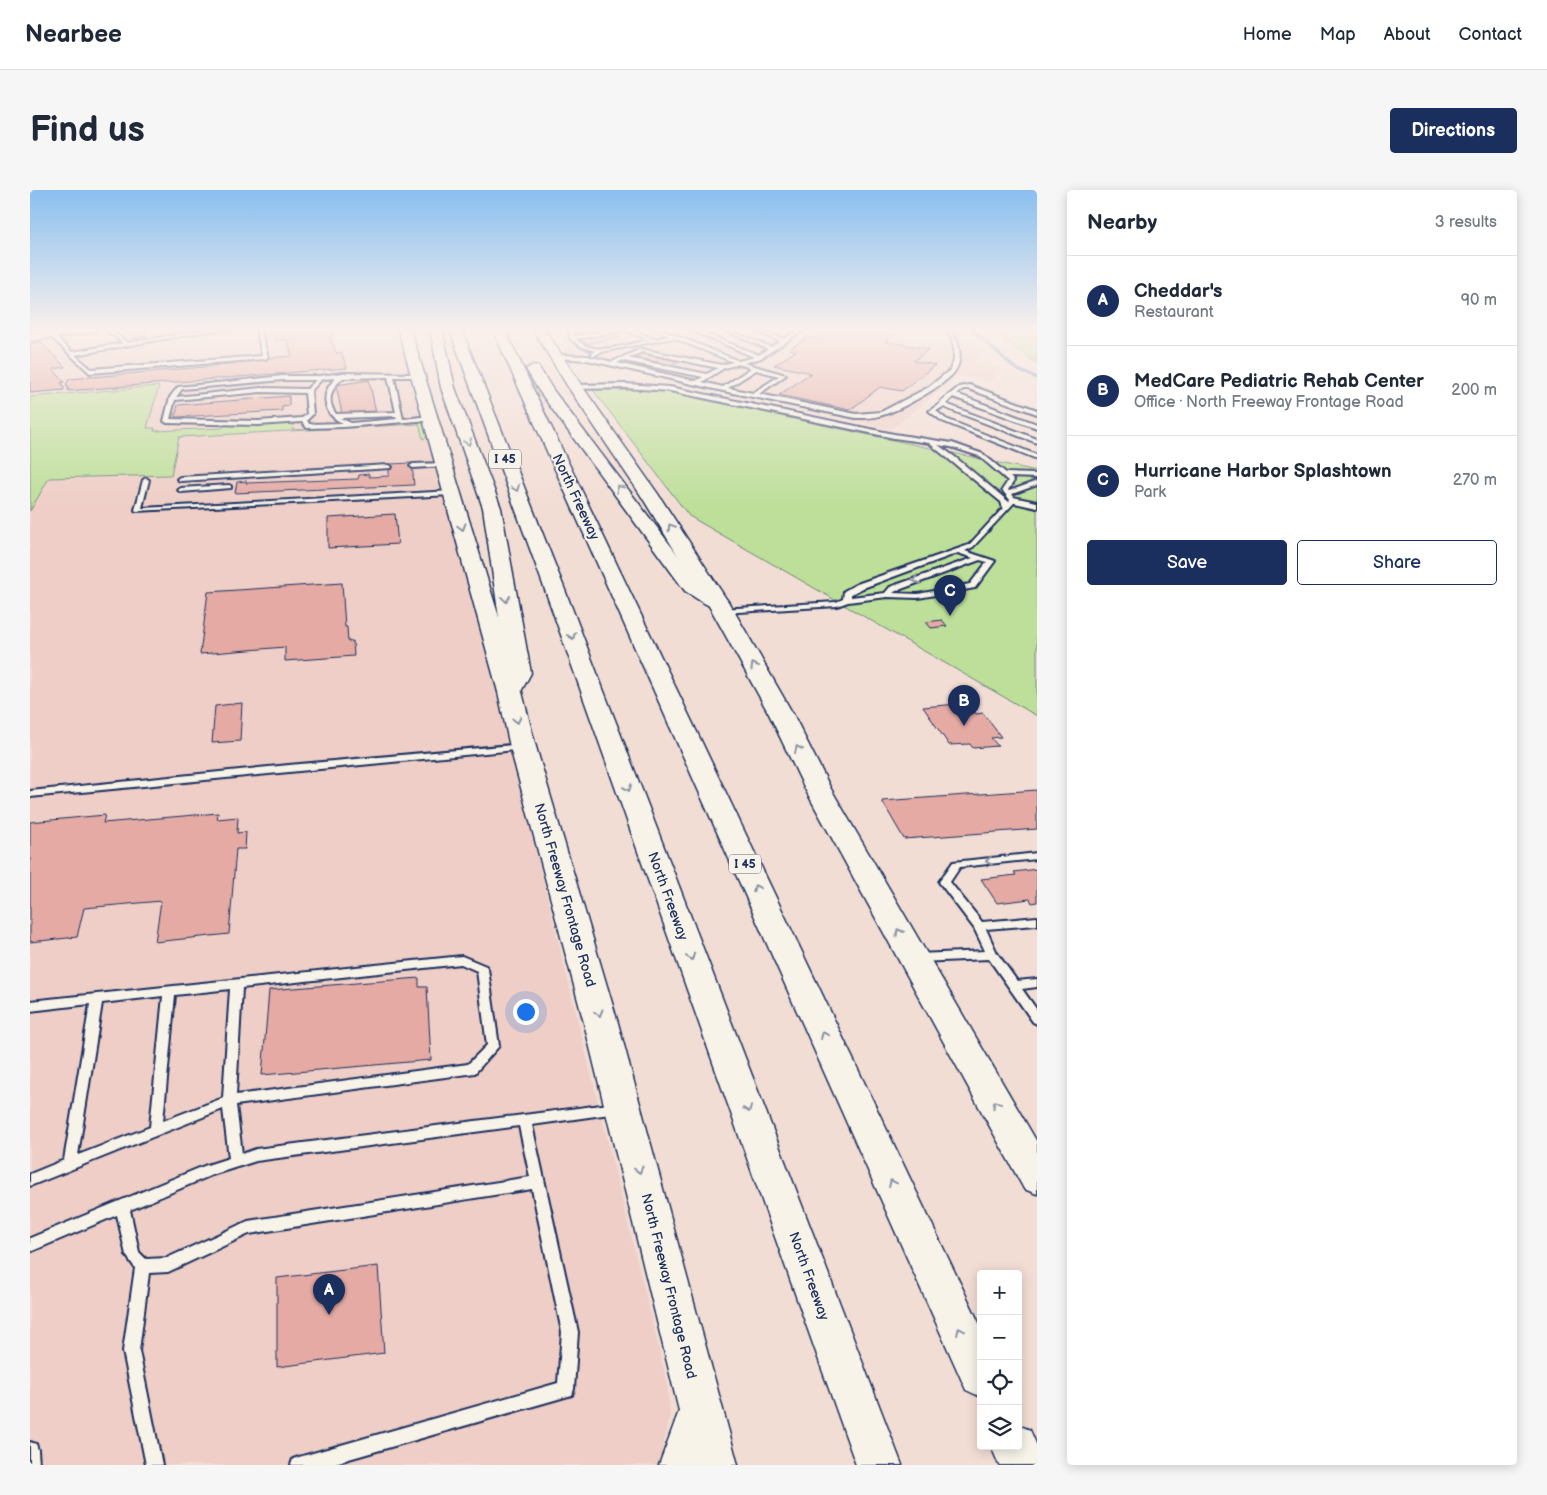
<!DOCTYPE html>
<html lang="en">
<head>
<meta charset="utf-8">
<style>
  :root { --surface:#fff; --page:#f6f6f7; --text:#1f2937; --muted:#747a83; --line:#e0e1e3; --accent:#1b2f5e }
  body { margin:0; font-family:"Balsamiq Sans",sans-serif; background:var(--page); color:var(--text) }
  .controls { position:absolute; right:15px; bottom:15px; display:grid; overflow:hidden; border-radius:5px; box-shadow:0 2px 12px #0003 }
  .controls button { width:45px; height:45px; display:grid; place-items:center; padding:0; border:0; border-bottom:1px solid var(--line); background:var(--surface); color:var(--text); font:25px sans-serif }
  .you { position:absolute; left:495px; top:821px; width:18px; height:18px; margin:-12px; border:4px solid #fff; border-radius:50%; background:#1a73e8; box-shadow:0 0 0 8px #1a73e833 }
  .badge { display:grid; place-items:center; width:32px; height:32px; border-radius:50%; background:var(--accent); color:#fff; font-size:16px; font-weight:700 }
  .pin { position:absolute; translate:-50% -41px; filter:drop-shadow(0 1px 2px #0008) }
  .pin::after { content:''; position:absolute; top:26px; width:18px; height:15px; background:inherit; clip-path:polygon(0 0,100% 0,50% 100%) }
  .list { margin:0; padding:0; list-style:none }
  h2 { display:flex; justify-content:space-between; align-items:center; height:65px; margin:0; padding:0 20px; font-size:21px }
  h2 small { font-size:16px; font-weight:400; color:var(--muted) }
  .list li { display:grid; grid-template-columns:32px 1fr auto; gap:15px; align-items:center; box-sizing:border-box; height:90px; padding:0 20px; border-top:1px solid var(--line) }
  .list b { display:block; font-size:19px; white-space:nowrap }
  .list p { margin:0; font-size:16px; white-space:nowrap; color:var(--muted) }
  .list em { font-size:16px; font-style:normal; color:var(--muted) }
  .actions { display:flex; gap:10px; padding:15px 20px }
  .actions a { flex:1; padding:11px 0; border:1px solid var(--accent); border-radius:5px; text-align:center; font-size:18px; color:var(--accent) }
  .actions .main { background:var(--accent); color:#fff }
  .icon { flex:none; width:28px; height:28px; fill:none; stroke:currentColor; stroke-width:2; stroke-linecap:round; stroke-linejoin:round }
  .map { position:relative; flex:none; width:1007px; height:1275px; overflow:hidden; border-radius:5px }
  header { display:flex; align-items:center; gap:30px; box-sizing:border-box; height:70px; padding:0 25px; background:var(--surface); border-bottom:1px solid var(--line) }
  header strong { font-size:24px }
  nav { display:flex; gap:28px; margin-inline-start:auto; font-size:18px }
  .intro { display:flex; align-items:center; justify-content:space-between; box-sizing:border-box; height:120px; padding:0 30px }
  h1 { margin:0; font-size:35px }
  .button { padding:12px 22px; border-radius:5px; background:var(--accent); color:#fff; font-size:18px; font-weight:700 }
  main { display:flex; gap:30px; padding:0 30px }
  aside { flex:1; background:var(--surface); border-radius:5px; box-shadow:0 2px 12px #0003 }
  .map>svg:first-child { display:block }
</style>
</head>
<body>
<header>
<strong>Nearbee</strong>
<nav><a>Home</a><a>Map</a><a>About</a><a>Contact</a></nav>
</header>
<div class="intro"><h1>Find us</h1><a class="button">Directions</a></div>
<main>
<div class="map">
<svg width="1007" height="1275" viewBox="0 0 1007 1275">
  <rect width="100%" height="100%" fill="#f2ddd4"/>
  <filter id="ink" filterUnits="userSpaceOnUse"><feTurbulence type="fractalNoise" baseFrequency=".02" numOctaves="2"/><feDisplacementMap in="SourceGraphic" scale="10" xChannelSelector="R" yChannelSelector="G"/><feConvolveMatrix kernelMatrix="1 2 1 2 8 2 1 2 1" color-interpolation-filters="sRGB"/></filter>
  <g filter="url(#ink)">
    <g fill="#eecec6">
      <path d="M 86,138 L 366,138 L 414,289 L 637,1192 L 640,1226 L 629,1275 L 0,1275 L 0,321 L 19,288 L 140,285 L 149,240 L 124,241 L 117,238 L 129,196 L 0,207 L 0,150 Z"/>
      <path d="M 527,138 L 935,138 L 952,164 L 942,174 L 970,179 L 961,192 L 928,186 L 861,239 L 546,170 L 538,171 Z"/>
    </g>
    <g fill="#bddf99" stroke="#6c877c">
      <path d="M 959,138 L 1007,138 L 1007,174 L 961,139 Z"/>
      <path d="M 129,196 L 117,238 L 125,238 L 124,241 L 193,238 L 195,234 L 210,236 L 262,233 L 265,235 L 262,236 L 263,240 L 388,232 L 398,236 L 401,245 L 393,249 L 389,234 L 149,247 L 141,285 L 19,288 L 0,321 L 0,207 Z"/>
      <path d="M 563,200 L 629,200 L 1007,281 L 1007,526 L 659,326 Z"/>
    </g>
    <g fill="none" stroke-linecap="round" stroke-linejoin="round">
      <path stroke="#6a90bc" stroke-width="3" d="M 940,138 L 986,179 L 1007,188"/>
    </g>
    <g fill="#e5aaa4" stroke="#1b2f5e">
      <path d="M 242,138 L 298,138 L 302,141 L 303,145 L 300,146 L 306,163 L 311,162 L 317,178 L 38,201 L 38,196 L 36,195 L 39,189 L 175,177 L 206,173 L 204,171 L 211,170 L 262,166 L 257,150 L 246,150 L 243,141 L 239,140 Z"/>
      <path d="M 802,138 L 876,138 L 855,151 L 899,159 L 884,171 L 905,175 L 872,201 L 850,197 L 820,220 L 749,205 L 781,183 L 744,175 L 766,161 L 759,159 L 778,147 L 786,148 Z"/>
      <path d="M 111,140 L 118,146 L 104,149 L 97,143 Z"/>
      <path d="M 579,142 L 590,147 L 557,154 L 546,149 Z"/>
      <path d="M 11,152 L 35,177 L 23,179 L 34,192 L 31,193 L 34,197 L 34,200 L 0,203 L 0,154 Z"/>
      <path d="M 609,163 L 648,171 L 642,175 L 602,167 Z"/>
      <path d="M 339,190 L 346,222 L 312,224 L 306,195 Z"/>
      <path d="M 259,206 L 259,216 L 252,217 L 252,221 L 145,227 L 148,215 Z"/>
      <path d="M 382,273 L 384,295 L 205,303 L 207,292 L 217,291 L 216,293 L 328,289 L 329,285 L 339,284 L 339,287 L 359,286 L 359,274 Z"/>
      <path d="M 365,324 L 368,354 L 298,358 L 298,328 Z"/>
      <path d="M 312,393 L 315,437 L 317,437 L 318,452 L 323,451 L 324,466 L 255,471 L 255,457 L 170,464 L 178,402 Z"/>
      <path d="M 912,430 L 917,436 L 901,438 L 896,432 Z"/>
      <path d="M 212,513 L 210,551 L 182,553 L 185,516 Z"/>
      <path d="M 939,513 L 946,524 L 953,523 L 971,547 L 961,548 L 968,556 L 943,558 L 940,554 L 919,555 L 893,517 Z"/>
      <path d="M 1007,600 L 1007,639 L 874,649 L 852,611 Z"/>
      <path d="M 188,623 L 187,629 L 208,627 L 207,643 L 216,642 L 215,659 L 206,659 L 199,744 L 125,752 L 131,711 L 54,718 L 47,747 L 0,752 L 0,632 L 75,625 L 73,633 Z"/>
      <path d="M 1007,679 L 1007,712 L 1002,713 L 1000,709 L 967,713 L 951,689 L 986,685 L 984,682 Z"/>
      <path d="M 389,788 L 389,797 L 397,797 L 401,870 L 232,885 L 239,800 Z"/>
      <path d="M 348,1076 L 354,1163 L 247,1177 L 247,1088 Z"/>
    </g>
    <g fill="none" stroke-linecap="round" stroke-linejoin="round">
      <defs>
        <g id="service">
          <path d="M 74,138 L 79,138 L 98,153 L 179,139 L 216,138 L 179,141 L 45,165 L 61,179 L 232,166 L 226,138 L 230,138 L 238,167 L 235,169 L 60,183 L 18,144 L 22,143 L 42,162 L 93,153 Z"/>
          <path d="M 538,138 L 542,138 L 545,146 L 589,138 L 598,138 L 624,149 L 639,146 L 623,138 L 628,138 L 709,171 L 724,167 L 656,138 L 661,138 L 729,165 L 738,159 L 688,138 L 693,138 L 741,157 L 750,151 L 719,138 L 724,138 L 754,149 L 772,138 L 777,138 L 731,168 L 714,173 L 756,185 L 729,204 L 826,224 L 851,222 L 899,197 L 920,180 L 924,170 L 924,158 L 921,147 L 915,138 L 919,138 C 929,150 934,167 925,181 C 916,195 870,220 853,225 C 844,228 835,228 826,228 L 693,201 L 557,170 L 524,168 L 526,165 L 557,166 L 582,172 L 611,159 L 692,175 L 703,172 L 643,148 L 571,162 L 564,166 L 561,164 L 565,161 L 552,157 L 540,149 ZM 595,140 L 619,150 C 597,154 564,168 546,149 ZM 612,162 L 688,178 L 677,184 L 598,168 ZM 593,170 L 594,171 L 673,187 L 666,191 L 587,173 ZM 708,174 L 721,178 L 693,197 L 672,192 L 694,178 ZM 726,180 L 749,186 L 723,203 L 698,198 Z"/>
          <path d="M 313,183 L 389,184 L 389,186 L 387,187 L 364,187 L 373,229 L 400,226 L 403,228 L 400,230 L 313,237 L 277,238 L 272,232 L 228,235 L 137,233 L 134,231 L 140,207 L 148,197 L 253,186 L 290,186 ZM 358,187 L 366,222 L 306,224 C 296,211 301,198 313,188 ZM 306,188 C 290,202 292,225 313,233 L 279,234 L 277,230 L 283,224 L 281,201 L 292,189 ZM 253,190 L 286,190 L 277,199 L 231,198 L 146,207 L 152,199 ZM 231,202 L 275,203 L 277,224 L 272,228 L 228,231 L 140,229 L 145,210 ZM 366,226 L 367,229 L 321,233 L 310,228 Z"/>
          <path d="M 596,194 L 640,197 L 864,244 L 922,253 L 953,264 L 976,283 L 1007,284 L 1007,288 L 980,287 L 984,291 L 978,300 L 979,301 L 1007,291 L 1007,295 L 982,304 L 986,310 L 983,314 L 943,357 L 935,361 L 965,371 L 945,398 L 888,408 L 857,407 L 818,412 L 807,416 L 693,423 L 690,423 L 690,419 L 806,412 L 813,409 L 814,401 L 827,394 L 939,355 L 973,318 L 971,312 L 899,253 L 864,248 L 640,201 L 596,198 L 545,199 L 542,197 L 545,195 ZM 908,255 L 921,257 L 949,266 L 978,291 L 972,300 L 980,310 L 979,312 L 925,267 ZM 928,363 L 943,368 L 860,397 L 855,403 L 821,407 L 821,404 L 833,398 ZM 950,370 L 957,372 L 940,394 L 888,404 L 863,403 L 866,401 Z"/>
          <path d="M 939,195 L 1007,220 L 1007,224 L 939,199 L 933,199 L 927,204 L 1007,234 L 1007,238 L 923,207 L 916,214 L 1007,249 L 1007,253 L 913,217 L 906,221 L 916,229 L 1007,265 L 1007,269 L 912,231 L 899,221 L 910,214 L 911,211 L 929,197 Z"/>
          <path d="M 414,273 L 417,275 L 416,276 L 383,278 L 380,276 L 383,274 Z"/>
          <path d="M 359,275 L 362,277 L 361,278 L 150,291 L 147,289 L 150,287 Z"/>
          <path d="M 116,288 L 119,290 L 112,318 L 422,301 L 425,303 L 422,305 L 106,321 L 105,320 L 113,290 Z"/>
          <path d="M 199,295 L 201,296 L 201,298 L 151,302 L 148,300 L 151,298 Z"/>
          <path d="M 493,554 L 496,555 L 498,557 L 496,559 L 0,607 L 0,601 L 259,575 Z"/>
          <path d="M 1007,663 L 1007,669 L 930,677 L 920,692 L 952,732 L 1007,727 L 1007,735 L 956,739 L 967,763 L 987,791 L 1007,789 L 1007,797 L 992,799 L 1007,820 L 1007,834 L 1003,832 L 959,769 L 888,772 L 884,771 L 882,768 L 884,765 L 888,764 L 955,761 L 944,738 L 909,692 L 923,672 Z"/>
          <path d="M 432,766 L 456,776 L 458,779 L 469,856 L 445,883 L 206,915 L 212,964 L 226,959 L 587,913 L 592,914 L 593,918 L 592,922 L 587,923 L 502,935 L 548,1142 L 544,1199 L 542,1205 L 298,1275 L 261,1275 L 263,1269 L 269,1267 L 528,1193 L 532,1142 L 502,999 L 219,1044 L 138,1082 L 119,1083 L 109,1161 L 132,1275 L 116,1275 L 93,1161 L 105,1078 L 96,1065 L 87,1025 L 0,1062 L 0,1048 L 174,976 L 199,968 L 193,919 L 0,996 L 0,984 L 34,970 L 60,814 L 0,821 L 0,811 ZM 431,774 L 447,781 L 457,855 L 438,874 L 206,905 L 212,798 ZM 200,799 L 193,908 L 133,931 L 145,805 ZM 133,806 L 120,937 L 48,965 L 72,813 ZM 489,936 L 500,987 L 218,1031 L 137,1068 L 116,1069 L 109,1062 L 100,1020 L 182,985 L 226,971 Z"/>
          <path d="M 0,1252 L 6,1254 L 8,1260 L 9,1275 L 0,1275 Z"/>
        </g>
        <path id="pedestrian" d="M 983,307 L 1007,312 L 1007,318 L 980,312 L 980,308 Z"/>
        <g id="secondary">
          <path d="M 368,138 L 380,138 L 492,502 L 506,557 L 588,833 L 708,1275 L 629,1275 L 649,1221 L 554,833 L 480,557 L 468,502 Z"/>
          <path d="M 502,138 L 514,138 L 552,196 L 628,304 L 704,421 L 763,524 L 801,599 L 1007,952 L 1007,1004 L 994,999 L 775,599 L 739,524 L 682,421 L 610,304 L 538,197 Z"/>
        </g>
        <path id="primary" d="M 38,138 L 69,138 L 63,142 L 0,151 L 0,143 Z"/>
        <g id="motorway">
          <path d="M 400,138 L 412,138 L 425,198 L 471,318 L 501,483 L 488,507 L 480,509 L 472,507 L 468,502 L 477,483 L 453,318 L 411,198 Z"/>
          <path d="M 419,138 L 431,138 L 535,400 L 872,1275 L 826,1275 L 515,400 Z"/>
          <path d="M 462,138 L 474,138 L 951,1137 L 951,1207 L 936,1200 Z"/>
          <path d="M 503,175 L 508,176 L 523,200 L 669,393 L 696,409 L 699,413 L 696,417 C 681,421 668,409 655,401 L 509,201 L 496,179 Z"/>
          <path d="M 988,1235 L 1000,1240 L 1007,1256 L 1007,1275 L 969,1275 L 961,1256 L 988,1256 Z"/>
        </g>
      </defs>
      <use href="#service" stroke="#1b2f5e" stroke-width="4"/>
      <use href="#pedestrian" stroke="#1b2f5e" stroke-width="4"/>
      <use href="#secondary" stroke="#1b2f5e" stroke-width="3"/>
      <use href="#primary" stroke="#1b2f5e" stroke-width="3"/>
      <use href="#motorway" stroke="#1b2f5e" stroke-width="3"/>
      <use href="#service" fill="#f7f3e8" fill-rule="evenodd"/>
      <use href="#pedestrian" fill="#f7f3e8" fill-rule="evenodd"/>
      <use href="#secondary" fill="#f7f3e8" fill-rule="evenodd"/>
      <use href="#primary" fill="#f7f3e8" fill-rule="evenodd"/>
      <use href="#motorway" fill="#f7f3e8" fill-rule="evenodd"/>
    </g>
    <defs><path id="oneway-chevron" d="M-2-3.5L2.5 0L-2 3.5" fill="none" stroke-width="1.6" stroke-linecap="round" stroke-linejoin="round" transform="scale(1.25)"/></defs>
    <g stroke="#8991a3">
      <use href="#oneway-chevron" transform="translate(438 252) rotate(69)"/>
      <use href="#oneway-chevron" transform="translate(486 298) rotate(69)"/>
      <use href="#oneway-chevron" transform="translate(589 298) rotate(-126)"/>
      <use href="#oneway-chevron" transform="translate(432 337) rotate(74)"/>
      <use href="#oneway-chevron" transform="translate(641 337) rotate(-123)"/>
      <use href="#oneway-chevron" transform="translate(886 390) rotate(160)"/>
      <use href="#oneway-chevron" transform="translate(476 409) rotate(82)"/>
      <use href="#oneway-chevron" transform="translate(542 446) rotate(70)"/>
      <use href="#oneway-chevron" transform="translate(724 476) rotate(-119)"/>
      <use href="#oneway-chevron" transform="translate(487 530) rotate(77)"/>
      <use href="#oneway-chevron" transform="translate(768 559) rotate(-116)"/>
      <use href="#oneway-chevron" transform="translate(598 598) rotate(70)"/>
      <use href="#oneway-chevron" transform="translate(959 671) rotate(174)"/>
      <use href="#oneway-chevron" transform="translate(726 698) rotate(-115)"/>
      <use href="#oneway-chevron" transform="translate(869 742) rotate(-120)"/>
      <use href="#oneway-chevron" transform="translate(661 767) rotate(70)"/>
      <use href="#oneway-chevron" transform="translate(569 823) rotate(74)"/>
      <use href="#oneway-chevron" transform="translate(794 845) rotate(-115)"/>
      <use href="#oneway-chevron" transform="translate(966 914) rotate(-119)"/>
      <use href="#oneway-chevron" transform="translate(718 919) rotate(70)"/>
      <use href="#oneway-chevron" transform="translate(609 980) rotate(76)"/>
      <use href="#oneway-chevron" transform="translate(862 993) rotate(-115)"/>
      <use href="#oneway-chevron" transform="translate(930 1141) rotate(-115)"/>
    </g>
  </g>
  <linearGradient id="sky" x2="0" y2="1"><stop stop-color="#8abff0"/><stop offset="0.44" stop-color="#f9f0ec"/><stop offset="1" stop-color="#f9f0ec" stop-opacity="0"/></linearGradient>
  <rect width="1007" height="316" fill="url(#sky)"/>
  <g text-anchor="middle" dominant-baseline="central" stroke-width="4" stroke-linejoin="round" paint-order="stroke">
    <g fill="#f7f3e8" stroke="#5d6a87" stroke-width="1">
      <rect x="459" y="259.5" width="32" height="19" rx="4"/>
      <rect x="699" y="664.5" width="32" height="19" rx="4"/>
    </g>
    <g font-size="12" font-weight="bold" fill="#1b2f5e">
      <text x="475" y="269">I 45</text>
      <text x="715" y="674">I 45</text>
    </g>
    <g font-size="14" fill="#1b2f5e" stroke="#f7f3e8">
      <text transform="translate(546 307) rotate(65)">North Freeway</text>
      <text transform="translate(535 705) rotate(74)">North Freeway Frontage Road</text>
      <text transform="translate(638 706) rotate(70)">North Freeway</text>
      <text transform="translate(779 1086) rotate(70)">North Freeway</text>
      <text transform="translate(639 1096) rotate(76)">North Freeway Frontage Road</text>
    </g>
  </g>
</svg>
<div class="controls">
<button>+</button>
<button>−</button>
<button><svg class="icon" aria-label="locate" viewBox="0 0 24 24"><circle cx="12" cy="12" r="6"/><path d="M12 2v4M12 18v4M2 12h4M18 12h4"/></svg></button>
<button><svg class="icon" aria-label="layers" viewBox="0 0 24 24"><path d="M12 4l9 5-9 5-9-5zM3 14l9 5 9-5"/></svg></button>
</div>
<div class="you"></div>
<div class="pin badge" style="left:299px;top:1125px">A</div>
<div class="pin badge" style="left:934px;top:536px">B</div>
<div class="pin badge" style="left:920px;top:426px">C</div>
</div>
<aside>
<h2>Nearby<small>3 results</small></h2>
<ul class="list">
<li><span class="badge">A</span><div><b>Cheddar's</b><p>Restaurant</p></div><em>90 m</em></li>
<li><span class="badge">B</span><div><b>MedCare Pediatric Rehab Center</b><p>Office · North Freeway Frontage Road</p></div><em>200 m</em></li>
<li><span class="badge">C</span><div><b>Hurricane Harbor Splashtown</b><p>Park</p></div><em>270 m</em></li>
</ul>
<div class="actions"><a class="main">Save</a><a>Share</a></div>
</aside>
</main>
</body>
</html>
